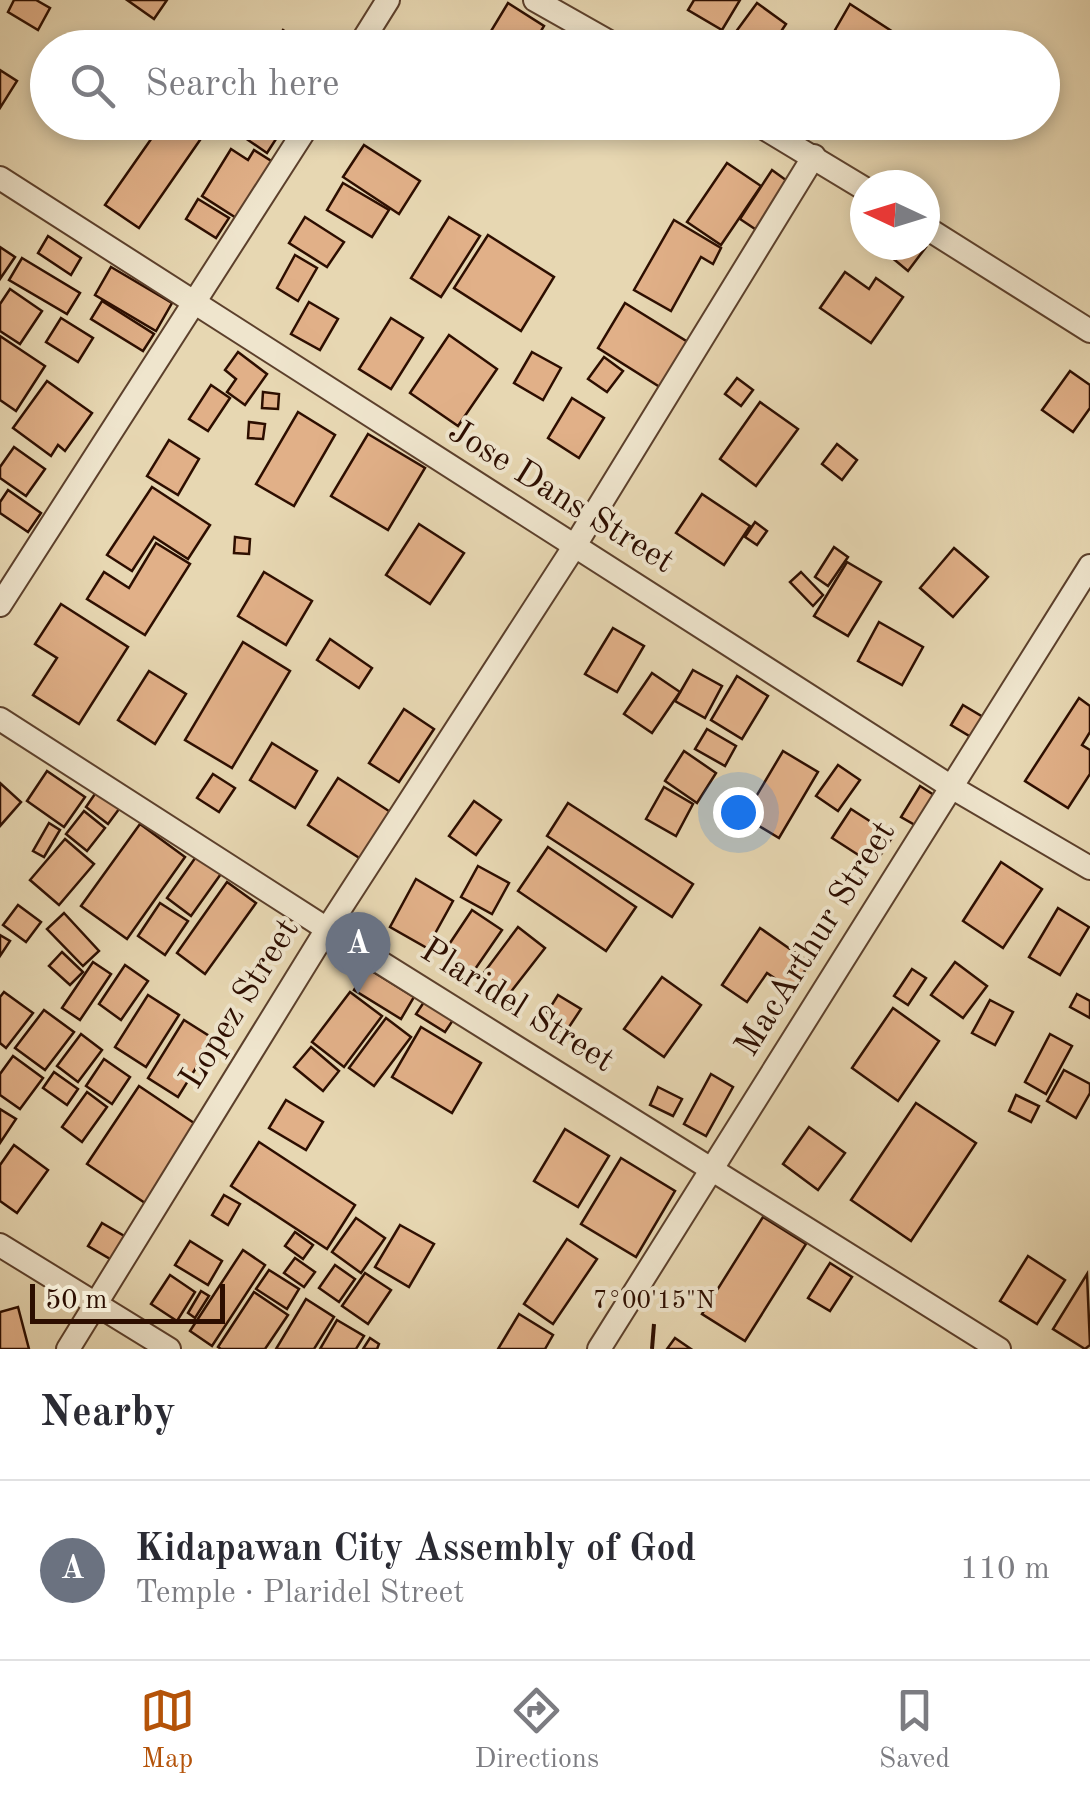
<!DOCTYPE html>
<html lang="en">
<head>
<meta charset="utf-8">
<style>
  :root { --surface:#fff; --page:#f2f2f3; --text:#2b2b33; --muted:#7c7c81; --line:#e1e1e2; --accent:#b45309 }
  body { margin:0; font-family:"Old Standard TT",serif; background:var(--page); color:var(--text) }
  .compass { position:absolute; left:850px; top:170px; width:90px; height:90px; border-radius:50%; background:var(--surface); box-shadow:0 5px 15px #0003; rotate:274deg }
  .scale { position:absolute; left:30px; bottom:25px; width:195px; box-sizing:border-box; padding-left:10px; border:5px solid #2d0e00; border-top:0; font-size:28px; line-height:35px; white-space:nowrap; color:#2d0e00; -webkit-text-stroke:8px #efe5cd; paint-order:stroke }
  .you { position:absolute; left:738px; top:812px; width:35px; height:35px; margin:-25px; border:8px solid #fff; border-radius:50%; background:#1a73e8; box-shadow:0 0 0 15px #1a73e833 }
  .badge { display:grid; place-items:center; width:65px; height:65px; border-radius:50%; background:var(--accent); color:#fff; font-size:32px; font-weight:700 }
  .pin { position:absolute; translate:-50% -82px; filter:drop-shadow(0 2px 5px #0008) }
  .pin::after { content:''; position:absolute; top:52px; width:35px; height:30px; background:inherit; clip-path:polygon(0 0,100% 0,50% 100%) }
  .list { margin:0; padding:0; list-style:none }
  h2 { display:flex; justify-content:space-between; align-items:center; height:130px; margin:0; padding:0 40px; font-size:42px }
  h2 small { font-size:32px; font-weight:400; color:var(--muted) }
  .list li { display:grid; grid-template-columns:65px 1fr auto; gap:30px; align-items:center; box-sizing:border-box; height:180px; padding:0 40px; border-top:2px solid var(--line) }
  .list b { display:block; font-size:38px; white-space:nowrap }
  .list p { margin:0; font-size:32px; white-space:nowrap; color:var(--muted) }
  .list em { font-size:32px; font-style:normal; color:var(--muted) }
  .icon { flex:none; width:55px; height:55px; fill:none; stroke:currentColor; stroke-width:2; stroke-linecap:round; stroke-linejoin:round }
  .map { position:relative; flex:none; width:1090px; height:1349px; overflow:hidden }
  .search { position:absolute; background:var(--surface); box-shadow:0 5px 15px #0003; left:30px; right:30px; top:30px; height:110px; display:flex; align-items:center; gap:25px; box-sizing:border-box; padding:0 35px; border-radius:55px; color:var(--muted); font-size:38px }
  .sheet { height:310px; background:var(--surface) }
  nav { display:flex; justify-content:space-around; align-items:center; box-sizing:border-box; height:140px; border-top:2px solid var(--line); background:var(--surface); font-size:28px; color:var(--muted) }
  nav a { display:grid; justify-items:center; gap:5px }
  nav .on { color:var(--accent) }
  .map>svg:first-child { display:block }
</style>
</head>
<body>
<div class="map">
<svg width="1090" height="1349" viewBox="0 0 1090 1349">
  <rect width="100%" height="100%" fill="#e7d7b2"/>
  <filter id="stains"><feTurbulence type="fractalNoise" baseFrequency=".002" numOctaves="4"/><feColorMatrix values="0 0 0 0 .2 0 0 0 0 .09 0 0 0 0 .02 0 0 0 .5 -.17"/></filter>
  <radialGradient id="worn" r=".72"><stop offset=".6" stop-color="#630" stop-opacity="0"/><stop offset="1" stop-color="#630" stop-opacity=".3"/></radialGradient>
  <g fill="#e1b088" stroke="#2d0e00" stroke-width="2.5">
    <path d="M 14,0 L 36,0 L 50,8 L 38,30 L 8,12 Z"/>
    <path d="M 127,0 L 167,0 L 154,19 Z"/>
    <path d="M 694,0 L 740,0 L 722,30 L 688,10 Z"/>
    <path d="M 508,3 L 544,26 L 531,48 L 507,48 L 488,36 Z"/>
    <path d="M 757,3 L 786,24 L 770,48 L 755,48 L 735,33 Z"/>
    <path d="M 850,4 L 910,43 L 907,48 L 863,48 L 835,30 Z"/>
    <path d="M 283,30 L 309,48 L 271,48 Z"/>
    <path d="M 0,70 L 17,81 L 0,108 Z"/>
    <path d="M 75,122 L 97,122 L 92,131 Z"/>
    <path d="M 163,122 L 175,122 L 200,140 L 139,228 L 105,205 Z"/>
    <path d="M 222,122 L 287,122 L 267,153 Z"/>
    <path d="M 364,145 L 420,181 L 399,214 L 343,177 Z"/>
    <path d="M 231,149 L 248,160 L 254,150 L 276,164 L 241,221 L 202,196 Z"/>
    <path d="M 727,163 L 761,186 L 721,245 L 687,222 Z"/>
    <path d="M 772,170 L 790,183 L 758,231 L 740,219 Z"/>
    <path d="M 343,183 L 389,210 L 372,237 L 327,210 Z"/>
    <path d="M 198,199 L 229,218 L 216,238 L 186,219 Z"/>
    <path d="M 305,217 L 344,242 L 327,267 L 289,243 Z"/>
    <path d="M 449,217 L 480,236 L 441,297 L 411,278 Z"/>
    <path d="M 674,220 L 721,248 L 713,264 L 701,257 L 671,311 L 634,290 Z"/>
    <path d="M 488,235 L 554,277 L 521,331 L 454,288 Z"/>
    <path d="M 48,236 L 81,258 L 71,275 L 38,253 Z"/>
    <path d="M 899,245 L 923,245 L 926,247 L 908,271 L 890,256 Z"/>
    <path d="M 0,247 L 15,257 L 0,279 Z"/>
    <path d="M 295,255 L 317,268 L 298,301 L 277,288 Z"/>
    <path d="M 22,258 L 80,293 L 67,314 L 9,280 Z"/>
    <path d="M 111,267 L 172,303 L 156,331 L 95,295 Z"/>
    <path d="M 845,272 L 869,289 L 876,278 L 903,297 L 871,343 L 820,308 Z"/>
    <path d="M 10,289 L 42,311 L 20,344 L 0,331 L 0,304 Z"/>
    <path d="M 102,301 L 154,334 L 143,351 L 91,319 Z"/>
    <path d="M 309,302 L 338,319 L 320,350 L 291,334 Z"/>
    <path d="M 625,303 L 691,344 L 663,389 L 598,348 Z"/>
    <path d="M 61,318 L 93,338 L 78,362 L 46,342 Z"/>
    <path d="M 391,318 L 423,338 L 391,389 L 359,369 Z"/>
    <path d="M 449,335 L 497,369 L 458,426 L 410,393 Z"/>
    <path d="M 0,336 L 45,366 L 16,411 L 0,400 Z"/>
    <path d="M 238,352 L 267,374 L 245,405 L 227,392 L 236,379 L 225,370 Z"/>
    <path d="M 532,352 L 561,368 L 543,400 L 514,383 Z"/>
    <path d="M 604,357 L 623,371 L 607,392 L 588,379 Z"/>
    <path d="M 1070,371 L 1090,385 L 1090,408 L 1073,432 L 1042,410 Z"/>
    <path d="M 737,378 L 753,390 L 741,406 L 725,394 Z"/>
    <path d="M 47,381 L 92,413 L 65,451 L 58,445 L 51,456 L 13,428 Z"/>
    <path d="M 211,385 L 230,398 L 208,431 L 189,419 Z"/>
    <path d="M 263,392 L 279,394 L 278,409 L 262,408 Z"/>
    <path d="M 572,398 L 604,418 L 579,458 L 548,438 Z"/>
    <path d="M 760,402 L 798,429 L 756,486 L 720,459 Z"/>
    <path d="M 298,412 L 335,435 L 294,506 L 256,484 Z"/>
    <path d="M 249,422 L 265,424 L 263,439 L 248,438 Z"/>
    <path d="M 368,434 L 425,468 L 388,530 L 331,496 Z"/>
    <path d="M 169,440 L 199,459 L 178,495 L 147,476 Z"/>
    <path d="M 837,444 L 857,460 L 842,480 L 822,464 Z"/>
    <path d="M 14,447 L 45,469 L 26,496 L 0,478 L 0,467 Z"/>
    <path d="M 152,487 L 210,525 L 188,559 L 154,537 L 132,571 L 107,555 Z"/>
    <path d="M 8,490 L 41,513 L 28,532 L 0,513 L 0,502 Z"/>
    <path d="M 702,494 L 750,526 L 724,565 L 676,533 Z"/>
    <path d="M 755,522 L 767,531 L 757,545 L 745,537 Z"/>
    <path d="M 419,524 L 464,553 L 430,604 L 386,575 Z"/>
    <path d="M 235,537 L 250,539 L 249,554 L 234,553 Z"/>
    <path d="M 156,543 L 190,564 L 145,635 L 87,599 L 104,572 L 129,588 Z"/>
    <path d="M 834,547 L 848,557 L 828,586 L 815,577 Z"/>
    <path d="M 954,548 L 988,577 L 953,617 L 920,588 Z"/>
    <path d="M 847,562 L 881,582 L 848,636 L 814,616 Z"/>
    <path d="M 264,572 L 312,601 L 286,645 L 238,616 Z"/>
    <path d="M 801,572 L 823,595 L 813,606 L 790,582 Z"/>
    <path d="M 61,604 L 128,647 L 79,724 L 33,695 L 57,658 L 35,644 Z"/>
    <path d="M 879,622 L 923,647 L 902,685 L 858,661 Z"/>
    <path d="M 613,628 L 644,646 L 617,692 L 585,674 Z"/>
    <path d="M 330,639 L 372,668 L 359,688 L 317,660 Z"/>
    <path d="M 243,642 L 290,671 L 232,768 L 185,740 Z"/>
    <path d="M 693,670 L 722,686 L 705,718 L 675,701 Z"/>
    <path d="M 149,671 L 186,694 L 155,744 L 118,720 Z"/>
    <path d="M 652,673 L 680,692 L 652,733 L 624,714 Z"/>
    <path d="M 737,676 L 768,696 L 742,739 L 711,720 Z"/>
    <path d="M 1079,698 L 1090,706 L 1090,732 L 1082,745 L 1090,750 L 1090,774 L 1068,808 L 1025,781 Z"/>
    <path d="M 963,705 L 983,717 L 971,737 L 951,725 Z"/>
    <path d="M 404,709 L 434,729 L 399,782 L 369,763 Z"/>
    <path d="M 707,729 L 736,746 L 725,766 L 695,749 Z"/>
    <path d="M 272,743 L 317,771 L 295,808 L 250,780 Z"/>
    <path d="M 684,751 L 716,773 L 697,803 L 665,781 Z"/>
    <path d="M 783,751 L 818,772 L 779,838 L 744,817 Z"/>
    <path d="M 838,765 L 860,780 L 838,811 L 816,796 Z"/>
    <path d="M 47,771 L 85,797 L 64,827 L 27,801 Z"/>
    <path d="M 213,774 L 235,788 L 219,812 L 197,798 Z"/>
    <path d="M 338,778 L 392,813 L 361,859 L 308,825 Z"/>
    <path d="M 0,783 L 21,802 L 0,826 Z"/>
    <path d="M 920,786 L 940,799 L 922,829 L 901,817 Z"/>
    <path d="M 664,787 L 693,804 L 676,836 L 646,819 Z"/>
    <path d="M 99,788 L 122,805 L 108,824 L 86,807 Z"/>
    <path d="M 474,801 L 501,820 L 476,855 L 449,836 Z"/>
    <path d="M 568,803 L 693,884 L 672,917 L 547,836 Z"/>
    <path d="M 851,809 L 893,836 L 874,865 L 832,838 Z"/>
    <path d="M 84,811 L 105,828 L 87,851 L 66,834 Z"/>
    <path d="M 49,823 L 60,830 L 44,857 L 33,851 Z"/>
    <path d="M 140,824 L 185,857 L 127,939 L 81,906 Z"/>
    <path d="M 65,839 L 94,864 L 59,905 L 30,880 Z"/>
    <path d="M 548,847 L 636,907 L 606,951 L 518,891 Z"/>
    <path d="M 198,854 L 223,871 L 191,916 L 167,898 Z"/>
    <path d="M 1001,862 L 1042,889 L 1003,948 L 963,921 Z"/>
    <path d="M 478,866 L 509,883 L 492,914 L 461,897 Z"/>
    <path d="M 416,879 L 453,901 L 427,948 L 390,927 Z"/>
    <path d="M 227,882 L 256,903 L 205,974 L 177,953 Z"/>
    <path d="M 160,903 L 188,921 L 165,955 L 138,936 Z"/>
    <path d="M 18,905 L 41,922 L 26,942 L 3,925 Z"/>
    <path d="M 1058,908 L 1089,927 L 1060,975 L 1029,957 Z"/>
    <path d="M 472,910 L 502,930 L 471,975 L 442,955 Z"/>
    <path d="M 64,913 L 99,951 L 83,966 L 47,929 Z"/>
    <path d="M 518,927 L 545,948 L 506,998 L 480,978 Z"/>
    <path d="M 760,928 L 810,963 L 792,990 L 767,973 L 747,1002 L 722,985 Z"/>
    <path d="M 0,935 L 10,941 L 0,956 Z"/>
    <path d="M 62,952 L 83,972 L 70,985 L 49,966 Z"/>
    <path d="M 93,962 L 111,974 L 80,1020 L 62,1008 Z"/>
    <path d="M 955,962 L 987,986 L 963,1018 L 931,995 Z"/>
    <path d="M 125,965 L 148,981 L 121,1020 L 99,1004 Z"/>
    <path d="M 367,968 L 414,997 L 401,1019 L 354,990 Z"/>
    <path d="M 912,969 L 926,978 L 908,1005 L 894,996 Z"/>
    <path d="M 662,977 L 701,1005 L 664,1057 L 624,1029 Z"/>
    <path d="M 4,992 L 33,1013 L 6,1048 L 0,1043 L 0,997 Z"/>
    <path d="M 350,992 L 382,1016 L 344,1067 L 312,1042 Z"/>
    <path d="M 1077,994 L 1090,1001 L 1090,1018 L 1070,1007 Z"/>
    <path d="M 148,995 L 179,1015 L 146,1067 L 115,1047 Z"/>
    <path d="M 558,995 L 581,1009 L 565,1033 L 543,1019 Z"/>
    <path d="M 428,996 L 457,1014 L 445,1032 L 416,1014 Z"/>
    <path d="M 990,1000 L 1013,1012 L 995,1045 L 972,1033 Z"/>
    <path d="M 893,1008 L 939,1041 L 898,1101 L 852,1068 Z"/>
    <path d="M 44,1010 L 74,1032 L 45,1070 L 15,1048 Z"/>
    <path d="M 386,1018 L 411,1037 L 374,1086 L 349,1068 Z"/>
    <path d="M 184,1020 L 214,1039 L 178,1097 L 148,1078 Z"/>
    <path d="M 421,1027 L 481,1063 L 452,1113 L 392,1077 Z"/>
    <path d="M 81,1034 L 102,1050 L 78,1082 L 57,1066 Z"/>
    <path d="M 1050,1034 L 1072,1046 L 1046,1094 L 1025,1082 Z"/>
    <path d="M 311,1047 L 339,1071 L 323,1091 L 294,1067 Z"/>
    <path d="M 13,1056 L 43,1078 L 20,1109 L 0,1095 L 0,1074 Z"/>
    <path d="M 104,1059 L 130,1077 L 112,1104 L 86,1086 Z"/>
    <path d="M 1064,1070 L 1090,1084 L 1090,1093 L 1076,1118 L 1047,1101 Z"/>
    <path d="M 54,1072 L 78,1089 L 67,1105 L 43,1088 Z"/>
    <path d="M 711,1074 L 733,1087 L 706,1136 L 684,1124 Z"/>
    <path d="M 139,1086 L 200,1127 L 148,1205 L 87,1164 Z"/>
    <path d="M 658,1087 L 682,1099 L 673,1116 L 650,1105 Z"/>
    <path d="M 87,1092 L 107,1107 L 82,1142 L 62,1127 Z"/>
    <path d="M 1016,1095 L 1039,1106 L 1031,1122 L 1009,1111 Z"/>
    <path d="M 286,1100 L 323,1122 L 306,1150 L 269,1128 Z"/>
    <path d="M 916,1103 L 976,1143 L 911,1241 L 851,1200 Z"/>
    <path d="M 0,1109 L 16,1119 L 0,1143 Z"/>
    <path d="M 809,1127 L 845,1153 L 818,1190 L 783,1164 Z"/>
    <path d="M 565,1129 L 609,1156 L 578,1207 L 534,1181 Z"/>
    <path d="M 259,1142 L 355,1205 L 327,1249 L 231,1186 Z"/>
    <path d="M 14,1145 L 48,1170 L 17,1213 L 0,1201 L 0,1165 Z"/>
    <path d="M 621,1158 L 675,1191 L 636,1257 L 581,1224 Z"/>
    <path d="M 224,1195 L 240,1204 L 228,1225 L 212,1215 Z"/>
    <path d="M 763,1217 L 806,1244 L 745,1341 L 702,1314 Z"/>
    <path d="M 356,1218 L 385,1238 L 361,1273 L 332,1252 Z"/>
    <path d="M 102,1223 L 126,1237 L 112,1260 L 88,1246 Z"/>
    <path d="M 400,1225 L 434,1244 L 409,1287 L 375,1267 Z"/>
    <path d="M 295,1232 L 313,1245 L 303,1259 L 285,1246 Z"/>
    <path d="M 567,1239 L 597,1259 L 553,1324 L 524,1304 Z"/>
    <path d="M 190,1241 L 222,1261 L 208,1285 L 175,1265 Z"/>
    <path d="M 243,1250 L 265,1265 L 212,1346 L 190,1331 Z"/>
    <path d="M 1028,1256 L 1065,1280 L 1037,1324 L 1000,1301 Z"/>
    <path d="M 295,1258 L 315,1272 L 304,1287 L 284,1273 Z"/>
    <path d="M 830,1263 L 852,1277 L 830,1311 L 808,1298 Z"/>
    <path d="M 335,1265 L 355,1279 L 339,1302 L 319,1288 Z"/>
    <path d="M 269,1270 L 299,1289 L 287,1309 L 256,1289 Z"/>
    <path d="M 365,1273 L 391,1290 L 368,1324 L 342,1306 Z"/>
    <path d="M 1087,1274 L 1090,1345 L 1085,1349 L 1053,1329 Z"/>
    <path d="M 170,1275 L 195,1292 L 177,1321 L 151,1304 Z"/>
    <path d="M 201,1291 L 209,1296 L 195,1318 L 188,1313 Z"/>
    <path d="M 254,1292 L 288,1315 L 265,1349 L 221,1349 L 218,1347 Z"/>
    <path d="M 306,1299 L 334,1317 L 314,1349 L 276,1349 Z"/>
    <path d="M 18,1307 L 29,1349 L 0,1349 L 0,1312 Z"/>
    <path d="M 519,1314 L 553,1335 L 545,1349 L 498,1349 Z"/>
    <path d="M 337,1320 L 364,1336 L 356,1349 L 320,1349 Z"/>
    <path d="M 370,1338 L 379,1344 L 377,1349 L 363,1349 Z"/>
    <path d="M 675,1338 L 691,1349 L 667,1349 Z"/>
  </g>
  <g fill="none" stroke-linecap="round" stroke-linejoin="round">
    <defs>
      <g id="minor">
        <path d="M 535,0 L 620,48"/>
        <path d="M 358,48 L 388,0"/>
        <path d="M 754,122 L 865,189"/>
        <path d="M 0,178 L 953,788 L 1090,868"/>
        <path d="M 925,227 L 1090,331"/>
        <path d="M 0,605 L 310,122"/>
        <path d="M 0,719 L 327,929 L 999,1349"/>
        <path d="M 0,1245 L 169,1349"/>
        <path d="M 68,1349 L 327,929 L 574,547 L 814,156"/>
        <path d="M 599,1349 L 1090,566"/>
      </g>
    </defs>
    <use href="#minor" stroke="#5c402c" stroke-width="26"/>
    <use href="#minor" stroke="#efe5cd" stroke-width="22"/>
  </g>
  <path fill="none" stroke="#2d0e00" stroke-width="4" d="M 652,1349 L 654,1324"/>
  <g text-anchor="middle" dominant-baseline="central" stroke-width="8" stroke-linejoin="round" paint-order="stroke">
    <g font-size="35" fill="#2d0e00" stroke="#efe5cd">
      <text transform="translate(561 497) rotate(32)">Jose Dans Street</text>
      <text transform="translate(816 939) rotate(-58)">MacArthur Street</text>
      <text transform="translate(240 1004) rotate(-58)">Lopez Street</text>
      <text transform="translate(517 1006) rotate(32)">Plaridel Street</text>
    </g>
  </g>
  <g font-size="25" text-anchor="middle" fill="#2d0e00" stroke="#efe5cd" stroke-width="8" stroke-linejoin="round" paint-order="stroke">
    <text x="654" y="1308">7°00'15"N</text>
  </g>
  <rect width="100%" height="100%" filter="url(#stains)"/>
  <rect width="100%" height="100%" fill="url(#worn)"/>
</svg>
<svg class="compass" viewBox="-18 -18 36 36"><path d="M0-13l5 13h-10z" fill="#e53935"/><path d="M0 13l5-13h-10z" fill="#7c7c81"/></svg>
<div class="scale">50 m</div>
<div class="you"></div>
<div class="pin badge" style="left:358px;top:994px;background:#6b7280">A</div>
<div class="search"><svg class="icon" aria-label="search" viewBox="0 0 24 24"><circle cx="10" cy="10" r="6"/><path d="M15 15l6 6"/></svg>Search here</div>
</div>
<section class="sheet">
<h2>Nearby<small></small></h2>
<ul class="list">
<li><span class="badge" style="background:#6b7280">A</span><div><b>Kidapawan City Assembly of God</b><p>Temple · Plaridel Street</p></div><em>110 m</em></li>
</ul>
</section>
<nav>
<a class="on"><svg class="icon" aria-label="map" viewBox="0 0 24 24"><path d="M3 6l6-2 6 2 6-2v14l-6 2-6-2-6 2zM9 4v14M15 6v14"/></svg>Map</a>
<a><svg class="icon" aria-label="directions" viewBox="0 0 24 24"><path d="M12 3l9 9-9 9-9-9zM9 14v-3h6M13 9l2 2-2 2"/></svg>Directions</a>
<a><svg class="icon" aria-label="saved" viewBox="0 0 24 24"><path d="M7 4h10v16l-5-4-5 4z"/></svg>Saved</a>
</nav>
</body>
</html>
